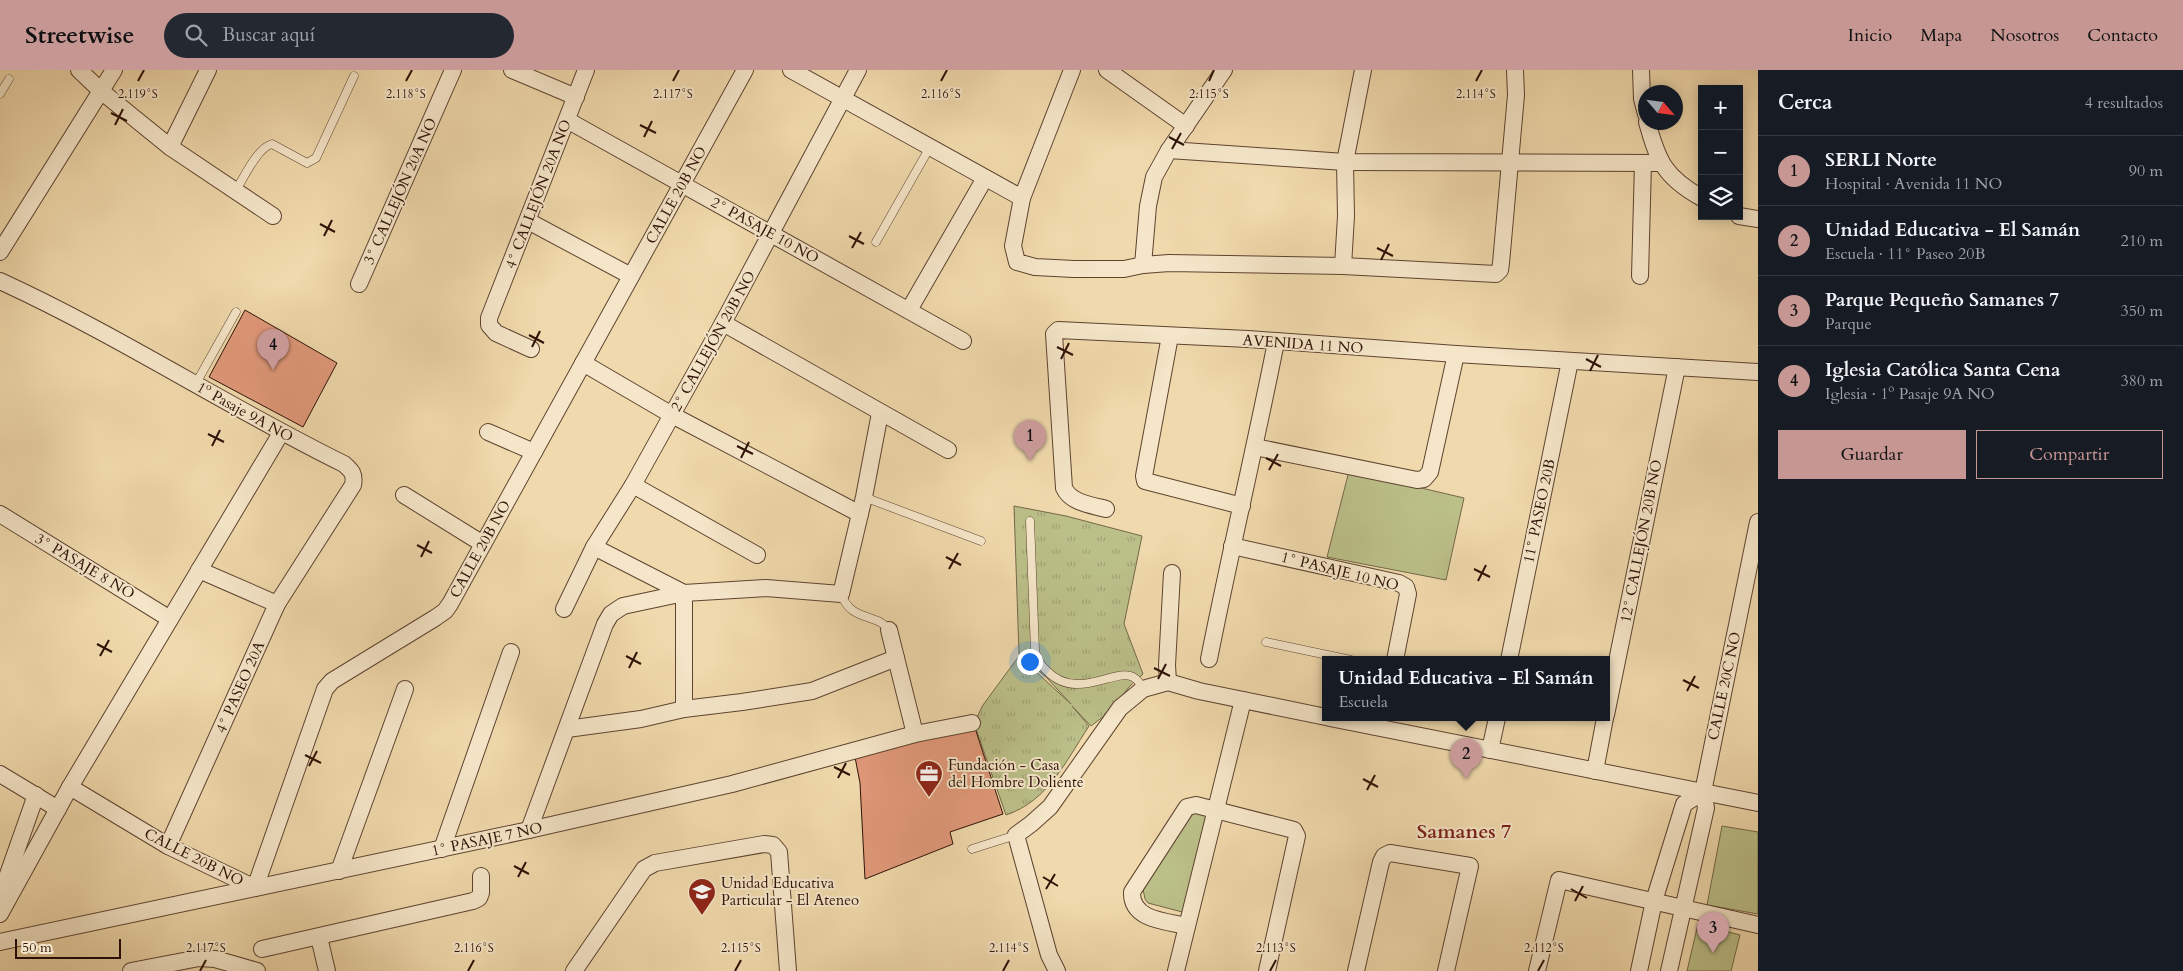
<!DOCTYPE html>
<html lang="es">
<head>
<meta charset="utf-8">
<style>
  :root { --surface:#171b24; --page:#242831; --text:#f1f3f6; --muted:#9ea1a6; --line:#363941; --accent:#c59692 }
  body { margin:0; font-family:Cardo,serif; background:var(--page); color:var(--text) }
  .controls { position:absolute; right:15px; top:15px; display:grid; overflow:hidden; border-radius:0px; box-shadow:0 2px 12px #0003 }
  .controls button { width:45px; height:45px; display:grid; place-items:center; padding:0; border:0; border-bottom:1px solid var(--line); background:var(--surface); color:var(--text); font:25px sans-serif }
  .compass { position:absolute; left:1638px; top:15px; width:45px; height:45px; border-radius:50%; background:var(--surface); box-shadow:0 2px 12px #0003; rotate:118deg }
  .scale { position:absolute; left:15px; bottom:12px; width:106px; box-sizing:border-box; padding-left:5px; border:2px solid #2d1107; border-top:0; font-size:14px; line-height:18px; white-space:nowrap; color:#2d1107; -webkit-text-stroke:4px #f5e6c9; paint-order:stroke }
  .you { position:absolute; left:1029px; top:591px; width:18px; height:18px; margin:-12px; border:4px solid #fff; border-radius:50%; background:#1a73e8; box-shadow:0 0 0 8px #1a73e833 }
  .badge { display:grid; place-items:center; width:32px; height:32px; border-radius:50%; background:var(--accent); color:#111; font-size:16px; font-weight:700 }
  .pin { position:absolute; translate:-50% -41px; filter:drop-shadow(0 1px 2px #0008) }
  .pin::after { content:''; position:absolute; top:26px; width:18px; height:15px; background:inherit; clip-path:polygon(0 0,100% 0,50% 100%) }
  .popup { position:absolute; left:1322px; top:586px; width:288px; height:65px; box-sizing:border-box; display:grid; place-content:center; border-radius:0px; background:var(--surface); filter:drop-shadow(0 1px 4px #0005); font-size:16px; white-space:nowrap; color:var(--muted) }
  .popup b { font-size:19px; color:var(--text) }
  .popup::after { content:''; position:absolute; left:50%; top:100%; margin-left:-10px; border:10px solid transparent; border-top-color:var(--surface) }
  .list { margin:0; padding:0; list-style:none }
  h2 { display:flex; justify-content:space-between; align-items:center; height:65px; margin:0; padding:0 20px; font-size:21px }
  h2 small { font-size:16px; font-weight:400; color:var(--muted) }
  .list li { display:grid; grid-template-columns:32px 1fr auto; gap:15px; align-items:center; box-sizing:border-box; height:70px; padding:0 20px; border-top:1px solid var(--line) }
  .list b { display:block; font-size:19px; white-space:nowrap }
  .list p { margin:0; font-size:16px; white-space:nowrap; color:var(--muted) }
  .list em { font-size:16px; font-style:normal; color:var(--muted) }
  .actions { display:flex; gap:10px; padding:15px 20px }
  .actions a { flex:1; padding:11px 0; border:1px solid var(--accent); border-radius:0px; text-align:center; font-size:18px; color:var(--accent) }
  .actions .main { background:var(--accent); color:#111 }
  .icon { flex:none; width:28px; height:28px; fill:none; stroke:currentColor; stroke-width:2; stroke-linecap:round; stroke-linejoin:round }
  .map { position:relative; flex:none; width:1758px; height:901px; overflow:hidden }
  header { display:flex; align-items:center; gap:30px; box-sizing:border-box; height:70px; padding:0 25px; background:var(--accent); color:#111 }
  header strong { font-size:24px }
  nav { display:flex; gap:28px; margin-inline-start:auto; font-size:18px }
  .search { width:350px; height:45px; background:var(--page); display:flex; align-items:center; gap:12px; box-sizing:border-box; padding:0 18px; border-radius:28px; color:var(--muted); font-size:19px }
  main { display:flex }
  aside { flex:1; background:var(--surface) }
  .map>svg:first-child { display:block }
</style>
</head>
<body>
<header>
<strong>Streetwise</strong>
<div class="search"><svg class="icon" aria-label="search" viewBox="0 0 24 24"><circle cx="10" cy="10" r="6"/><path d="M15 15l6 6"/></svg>Buscar aquí</div>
<nav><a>Inicio</a><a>Mapa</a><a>Nosotros</a><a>Contacto</a></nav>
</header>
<main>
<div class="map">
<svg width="1758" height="901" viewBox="0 0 1758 901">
  <defs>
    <pattern id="grass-tufts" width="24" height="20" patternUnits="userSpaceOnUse" patternTransform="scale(1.25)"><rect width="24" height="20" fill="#bbbf88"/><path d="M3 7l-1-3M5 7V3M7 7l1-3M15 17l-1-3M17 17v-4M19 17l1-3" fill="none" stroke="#a1a374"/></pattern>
  </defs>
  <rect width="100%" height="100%" fill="#f0d9ac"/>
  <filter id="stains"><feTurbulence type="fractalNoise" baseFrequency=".004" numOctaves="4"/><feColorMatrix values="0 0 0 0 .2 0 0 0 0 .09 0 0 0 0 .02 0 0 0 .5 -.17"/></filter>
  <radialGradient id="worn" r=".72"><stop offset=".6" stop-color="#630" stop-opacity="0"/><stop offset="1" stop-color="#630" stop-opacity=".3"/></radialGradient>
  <path fill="url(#grass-tufts)" stroke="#746848" d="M 1014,436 L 1066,446 L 1142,466 L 1124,554 L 1143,604 L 1130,616 L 1108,643 L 1091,656 L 1072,636 L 1089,656 C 1066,691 1048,731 1006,745 L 974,653 L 983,635 L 1019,586 L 1071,634 L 1047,608 L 1019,584 Z"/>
  <g fill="#bbbf88" stroke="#746848">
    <path d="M 1349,401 L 1464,428 L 1446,510 L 1327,487 Z"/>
    <path d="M 1194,741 L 1210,745 L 1186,843 L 1148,833 L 1145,829 L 1143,819 L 1191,743 Z"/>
    <path d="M 1722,756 L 1758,762 L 1758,844 L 1707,835 Z"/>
    <path d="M 1698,854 L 1740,865 L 1731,901 L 1687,901 Z"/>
  </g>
  <g fill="#e09879" stroke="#2d1107">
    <path d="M 245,240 L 337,293 L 303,357 L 209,307 Z"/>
    <path d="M 974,655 L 1003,744 L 950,762 L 953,774 L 865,809 L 860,713 L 855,687 Z"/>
  </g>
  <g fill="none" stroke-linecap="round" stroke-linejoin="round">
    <defs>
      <g id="lane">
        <path d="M 0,24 L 9,9"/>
        <path d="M 236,120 C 244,108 257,78 272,74 L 307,93 L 316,88 L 354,6"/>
        <path d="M 876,172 L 930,77"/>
        <path d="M 195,315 L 236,242"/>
        <path d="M 864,427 L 981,471"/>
        <path d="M 1030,451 L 1035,581 C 1037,590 1040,595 1047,601 C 1077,632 1116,597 1133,607 C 1137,609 1141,615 1143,619"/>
        <path d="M 841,524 C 852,553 876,542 889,560"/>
        <path d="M 1266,572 L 1351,590"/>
        <path d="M 972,779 L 1016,765"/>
      </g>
      <g id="street">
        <path d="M 79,0 L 101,21 L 170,77 L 273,146"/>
        <path d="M 512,0 L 576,27"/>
        <path d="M 791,0 L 1022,128"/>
        <path d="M 1072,0 L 1022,128 L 1013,176 L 1017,192 L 1035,197 L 1074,199 L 1124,199 L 1143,195 L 1169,193 L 1343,196 L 1496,204 L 1500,200 L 1501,193 L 1516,25 L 1515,0"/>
        <path d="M 1107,0 L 1186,56"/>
        <path d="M 1641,0 L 1642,29 L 1646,44"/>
        <path d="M 567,50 L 963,271"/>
        <path d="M 1647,52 C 1658,91 1664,107 1702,128"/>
        <path d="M 170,77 L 208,0"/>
        <path d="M 1169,80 L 1345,92 L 1660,93"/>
        <path d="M 1739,146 L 1758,149"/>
        <path d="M 528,151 L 631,206"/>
        <path d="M 0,182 L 114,0"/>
        <path d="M 1143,195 L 1148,136 L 1154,107 L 1169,80 L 1224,0"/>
        <path d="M 1343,196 L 1346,146 L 1345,92 L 1363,0"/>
        <path d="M 1640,206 L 1643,93"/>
        <path d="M 0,211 C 118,265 228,337 344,394 C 352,401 355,404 353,415 L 277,534"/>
        <path d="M 359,214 L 453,0"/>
        <path d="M 909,240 L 985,108"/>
        <path d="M 723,253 L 948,380"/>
        <path d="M 1170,266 L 1144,406 L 1145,411 L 1242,436"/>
        <path d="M 531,279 L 496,263 L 489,255 L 489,248 L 586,0"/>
        <path d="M 583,293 L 672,345 L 860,444"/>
        <path d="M 488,362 L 534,382"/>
        <path d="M 1255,377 L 1417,410 L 1424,409 L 1430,402 L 1456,284"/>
        <path d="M 633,415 L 757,485"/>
        <path d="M 404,425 L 483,474"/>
        <path d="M 1106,439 C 1091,435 1071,433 1064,418 L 1054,264 L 1058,260 L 1248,269 L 1456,284 L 1758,302"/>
        <path d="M 0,444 L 170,549"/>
        <path d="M 1232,476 L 1399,513 L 1406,517 L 1408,524 L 1395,590"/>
        <path d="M 594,477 L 684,523 L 684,639"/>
        <path d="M 564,539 L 594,477 L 633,415 L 723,253 L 858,0"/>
        <path d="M 889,560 L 915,664"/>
        <path d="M 1209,589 C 1230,483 1255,378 1276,272"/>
        <path d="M 1509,590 L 1570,291"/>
        <path d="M 1168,612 L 1167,595 L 1172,503"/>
        <path d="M 1606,645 L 1677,297"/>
        <path d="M 1330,648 L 1758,733"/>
        <path d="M 567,659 L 641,649 L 684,639 L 742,632 L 812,621 L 896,588"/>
        <path d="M 1490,680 L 1497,648"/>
        <path d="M 1595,701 L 1605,648"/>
        <path d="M 0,704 L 58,739"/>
        <path d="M 70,717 L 168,776 L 255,818 L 325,619 L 332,611 L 435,548 L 445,541 L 450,534 L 745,0"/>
        <path d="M 1703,722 L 1758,452"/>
        <path d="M 529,760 L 605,554 L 611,544 L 623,536 L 684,523 L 766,518 L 841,524 L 864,427 L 880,343"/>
        <path d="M 168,776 L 277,534 L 199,500"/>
        <path d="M 442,779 L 511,582"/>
        <path d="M 339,801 L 405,619"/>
        <path d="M 0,827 L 36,725"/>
        <path d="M 0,844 L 70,717 L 281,363"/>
        <path d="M 1187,856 C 1165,851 1131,850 1132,822 L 1187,737 L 1196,735 L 1294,760 L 1297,766 L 1267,901"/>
        <path d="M 319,867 L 327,901"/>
        <path d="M 0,872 L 529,760 L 732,714 L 915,664 L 972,653"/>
        <path d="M 262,879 L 473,831 L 479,828 L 481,823 L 481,806"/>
        <path d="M 131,901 L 199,888 L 215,889 L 257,901"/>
        <path d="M 574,901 L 644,799 L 655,793 L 764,774 L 773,775 L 779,782 L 788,901"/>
        <path d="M 1057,901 L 1049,885 L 1016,765 L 1031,754 L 1050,737 L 1120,638 L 1143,619 L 1168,612 L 1199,621 L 1326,647"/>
        <path d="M 1176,901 L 1243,630"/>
        <path d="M 1356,901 L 1381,792 L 1384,786 L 1390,783 L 1470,796 L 1446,901"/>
        <path d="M 1537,901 L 1559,810 L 1758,855"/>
        <path d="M 1639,901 L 1654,831 L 1684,734 L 1703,722 L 1706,738 L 1669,901"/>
      </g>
    </defs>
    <use href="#lane" stroke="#5e4330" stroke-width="9"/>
    <use href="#street" stroke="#5e4330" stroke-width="18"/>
    <use href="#lane" stroke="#f5e6c9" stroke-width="8"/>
    <use href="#street" stroke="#f5e6c9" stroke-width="16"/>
  </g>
  <path fill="none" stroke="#2d1107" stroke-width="2" d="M 138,11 L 144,0M 406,11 L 412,0M 673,11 L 679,0M 941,11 L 947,0M 1209,11 L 1214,0M 1476,11 L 1482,0M 111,43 L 127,51M 115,55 L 123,39M 640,55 L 656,63M 644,67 L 652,51M 1169,67 L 1184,75M 1172,79 L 1181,63M 320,154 L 335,162M 324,166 L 332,150M 849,166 L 864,174M 852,178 L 861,162M 1377,178 L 1393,186M 1381,190 L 1389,174M 529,265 L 544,273M 532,277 L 540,261M 1057,277 L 1073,285M 1061,289 L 1069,273M 1586,289 L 1601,297M 1590,301 L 1598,285M 208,364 L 224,372M 212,376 L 220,360M 737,376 L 753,384M 741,388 L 749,372M 1266,388 L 1281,396M 1269,400 L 1278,384M 417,475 L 432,483M 421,487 L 429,471M 946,487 L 961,495M 949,499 L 958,483M 1474,499 L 1490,507M 1478,511 L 1486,495M 97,574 L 112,582M 100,586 L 109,570M 626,586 L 641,594M 629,598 L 637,582M 1154,598 L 1170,606M 1158,609 L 1166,594M 1683,610 L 1699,618M 1687,621 L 1695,606M 305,685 L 321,693M 309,696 L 317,681M 834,697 L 850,705M 838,708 L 846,693M 1363,709 L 1378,717M 1367,720 L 1375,705M 514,796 L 529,804M 518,807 L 526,792M 1043,807 L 1058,816M 1046,819 L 1055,804M 1571,819 L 1587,828M 1575,831 L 1583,816M 200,901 L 206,890M 468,901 L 474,890M 735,901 L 741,890M 1003,901 L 1009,890M 1270,901 L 1276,890M 1538,901 L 1544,890"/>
  <defs>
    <symbol id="office-pin" viewBox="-11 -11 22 30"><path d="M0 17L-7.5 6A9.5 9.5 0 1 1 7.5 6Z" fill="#8f2418" stroke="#f5e6c9"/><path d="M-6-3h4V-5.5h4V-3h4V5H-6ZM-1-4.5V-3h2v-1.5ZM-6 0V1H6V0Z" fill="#fff"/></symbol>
    <symbol id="school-pin" viewBox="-11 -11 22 30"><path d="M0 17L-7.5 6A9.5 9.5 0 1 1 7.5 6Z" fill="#8f2418" stroke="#f5e6c9"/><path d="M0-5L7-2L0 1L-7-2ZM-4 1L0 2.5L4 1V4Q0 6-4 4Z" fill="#fff"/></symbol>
  </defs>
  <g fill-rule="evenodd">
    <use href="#office-pin" x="913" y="688" width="32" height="43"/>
    <use href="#school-pin" x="686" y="806" width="32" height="43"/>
  </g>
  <g text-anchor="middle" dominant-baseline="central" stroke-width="4" stroke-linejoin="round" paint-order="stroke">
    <g font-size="15" fill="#2d1107" stroke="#f5e6c9">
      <text transform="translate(400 121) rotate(-66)">3° CALLEJÓN 20A NO</text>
      <text transform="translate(538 124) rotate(-69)">4° CALLEJÓN 20A NO</text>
      <text transform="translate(676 125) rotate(-61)">CALLE 20B NO</text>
      <text transform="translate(765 160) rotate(29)">2° PASAJE 10 NO</text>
      <text transform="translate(713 271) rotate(-61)">2° CALLEJÓN 20B NO</text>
      <text transform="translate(1303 274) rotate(4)">AVENIDA 11 NO</text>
      <text transform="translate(245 342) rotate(29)">1º Pasaje 9A NO</text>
      <text transform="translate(1539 441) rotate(-78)">11° PASEO 20B</text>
      <text transform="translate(1641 471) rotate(-79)">12° CALLEJÓN 20B NO</text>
      <text transform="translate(480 479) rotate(-61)">CALLE 20B NO</text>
      <text transform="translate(85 496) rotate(31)">3° PASAJE 8 NO</text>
      <text transform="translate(1340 501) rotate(14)">1° PASAJE 10 NO</text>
      <text transform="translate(1724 616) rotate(-78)">CALLE 20C NO</text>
      <text transform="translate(240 617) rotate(-66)">4° PASEO 20A</text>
      <text transform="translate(487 769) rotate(-12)">1° PASAJE 7 NO</text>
      <text transform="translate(194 787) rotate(27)">CALLE 20B NO</text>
    </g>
    <g font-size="15" fill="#2d1107" stroke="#f5e6c9" text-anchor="start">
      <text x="948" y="695">Fundación - Casa<tspan x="948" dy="17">del Hombre Doliente</tspan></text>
      <text x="721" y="813">Unidad Educativa<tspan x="721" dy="17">Particular - El Ateneo</tspan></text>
    </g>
    <g font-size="20" font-weight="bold" fill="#7a1f14" stroke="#f5e6c9">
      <text x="1464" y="761">Samanes 7</text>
    </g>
  </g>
  <g font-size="12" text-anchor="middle" fill="#2d1107" stroke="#f5e6c9" stroke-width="4" stroke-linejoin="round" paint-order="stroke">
    <text x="138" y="28">2.119°S</text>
    <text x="406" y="28">2.118°S</text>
    <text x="673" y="28">2.117°S</text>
    <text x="941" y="28">2.116°S</text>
    <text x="1209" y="28">2.115°S</text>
    <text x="1476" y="28">2.114°S</text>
    <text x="206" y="882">2.117°S</text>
    <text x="474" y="882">2.116°S</text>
    <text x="741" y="882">2.115°S</text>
    <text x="1009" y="882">2.114°S</text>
    <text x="1276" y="882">2.113°S</text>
    <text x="1544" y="882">2.112°S</text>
  </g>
  <rect width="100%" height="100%" filter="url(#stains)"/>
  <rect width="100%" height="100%" fill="url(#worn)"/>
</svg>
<div class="controls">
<button>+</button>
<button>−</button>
<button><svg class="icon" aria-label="layers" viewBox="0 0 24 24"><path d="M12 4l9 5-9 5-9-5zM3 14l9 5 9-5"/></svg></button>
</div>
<svg class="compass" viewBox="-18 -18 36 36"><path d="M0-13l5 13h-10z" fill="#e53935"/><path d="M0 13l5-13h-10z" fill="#9ea1a6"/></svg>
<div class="scale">50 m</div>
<div class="you"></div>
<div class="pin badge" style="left:1030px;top:391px">1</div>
<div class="pin badge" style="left:1466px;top:709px">2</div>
<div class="popup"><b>Unidad Educativa - El Samán</b>Escuela</div>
<div class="pin badge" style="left:1713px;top:883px">3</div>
<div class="pin badge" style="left:273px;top:300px">4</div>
</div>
<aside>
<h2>Cerca<small>4 resultados</small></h2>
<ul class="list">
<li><span class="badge">1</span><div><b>SERLI Norte</b><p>Hospital · Avenida 11 NO</p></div><em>90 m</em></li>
<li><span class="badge">2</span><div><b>Unidad Educativa - El Samán</b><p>Escuela · 11° Paseo 20B</p></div><em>210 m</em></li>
<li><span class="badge">3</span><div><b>Parque Pequeño Samanes 7</b><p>Parque</p></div><em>350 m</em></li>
<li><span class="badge">4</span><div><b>Iglesia Católica Santa Cena</b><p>Iglesia · 1º Pasaje 9A NO</p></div><em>380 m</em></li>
</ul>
<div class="actions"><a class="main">Guardar</a><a>Compartir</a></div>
</aside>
</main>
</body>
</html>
